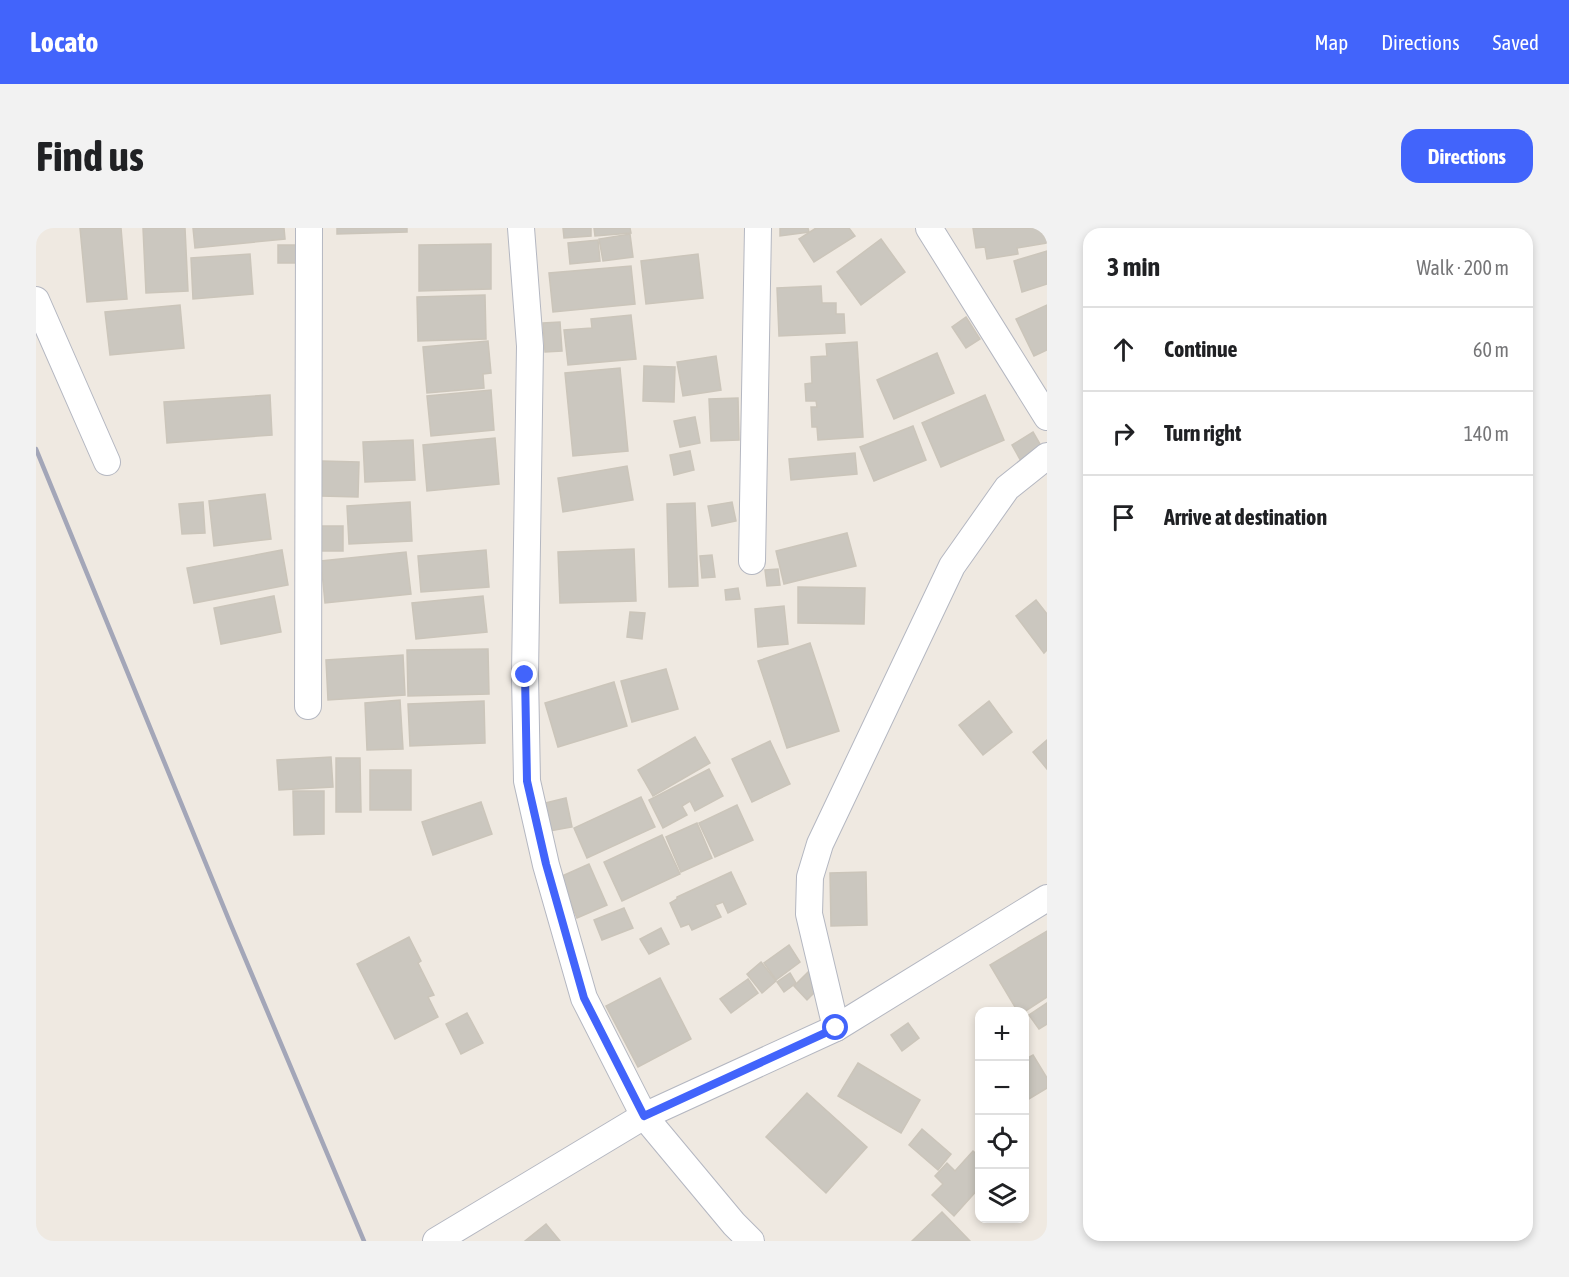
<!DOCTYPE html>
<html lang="en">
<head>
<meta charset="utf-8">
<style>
  :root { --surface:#fff; --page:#f2f2f2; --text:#202124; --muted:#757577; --line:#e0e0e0; --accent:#4264fb }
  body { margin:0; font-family:"Asap Condensed",sans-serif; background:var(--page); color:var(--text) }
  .controls { position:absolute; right:18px; bottom:18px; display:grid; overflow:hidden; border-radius:12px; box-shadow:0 3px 9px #0003 }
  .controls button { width:54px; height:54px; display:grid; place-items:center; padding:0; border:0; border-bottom:2px solid var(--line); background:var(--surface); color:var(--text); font:30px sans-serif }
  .stop { position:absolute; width:18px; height:18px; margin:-14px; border:4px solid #4264fb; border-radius:50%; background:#fff }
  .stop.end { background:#4264fb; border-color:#fff; box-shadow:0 2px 6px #0008 }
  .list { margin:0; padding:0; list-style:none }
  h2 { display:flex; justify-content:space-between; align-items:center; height:78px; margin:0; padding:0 24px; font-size:26px }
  h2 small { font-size:20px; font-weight:400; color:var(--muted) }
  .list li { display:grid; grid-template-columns:39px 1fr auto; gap:18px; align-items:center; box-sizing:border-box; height:84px; padding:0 24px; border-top:2px solid var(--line) }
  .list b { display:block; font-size:22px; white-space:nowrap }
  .list em { font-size:20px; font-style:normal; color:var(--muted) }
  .icon { flex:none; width:33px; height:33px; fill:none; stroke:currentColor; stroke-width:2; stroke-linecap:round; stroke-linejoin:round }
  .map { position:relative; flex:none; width:1011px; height:1013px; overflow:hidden; border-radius:18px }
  header { display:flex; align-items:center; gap:36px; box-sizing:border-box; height:84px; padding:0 30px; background:var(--accent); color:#fff }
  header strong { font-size:28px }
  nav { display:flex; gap:33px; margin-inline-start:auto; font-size:21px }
  .intro { display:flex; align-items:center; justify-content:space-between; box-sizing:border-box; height:144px; padding:0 36px }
  h1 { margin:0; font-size:42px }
  .button { padding:15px 27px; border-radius:18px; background:var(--accent); color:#fff; font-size:21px; font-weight:700 }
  main { display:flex; gap:36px; padding:0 36px }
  aside { flex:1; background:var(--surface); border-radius:18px; box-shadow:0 3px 9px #0003 }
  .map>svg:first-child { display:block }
</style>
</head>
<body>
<header>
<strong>Locato</strong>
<nav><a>Map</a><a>Directions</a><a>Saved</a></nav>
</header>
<div class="intro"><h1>Find us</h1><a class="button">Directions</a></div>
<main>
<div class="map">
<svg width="1011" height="1013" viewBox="0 0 1011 1013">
  <rect width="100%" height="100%" fill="#efe9e1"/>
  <g fill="#cbc7bf" stroke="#cbc5ba" stroke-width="1.5">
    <path d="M 44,0 L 85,0 L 91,71 L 51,74 Z"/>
    <path d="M 107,0 L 149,0 L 152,63 L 110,65 Z"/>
    <path d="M 157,0 L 248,0 L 249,11 L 159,20 Z"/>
    <path d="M 301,0 L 371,0 L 371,4 L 301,6 Z"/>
    <path d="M 527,0 L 555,0 L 555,8 L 528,10 Z"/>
    <path d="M 558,0 L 594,0 L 595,5 L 559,8 Z"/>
    <path d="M 744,0 L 772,0 L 773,4 L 744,8 Z"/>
    <path d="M 780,0 L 813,0 L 819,8 L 778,34 L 763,11 Z"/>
    <path d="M 937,0 L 1011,0 L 1011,15 L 981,20 L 982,26 L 951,31 L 949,19 L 940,20 Z"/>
    <path d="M 594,6 L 597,29 L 567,33 L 563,11 Z"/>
    <path d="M 845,11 L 869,44 L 825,77 L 801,44 Z"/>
    <path d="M 562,12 L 564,33 L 534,36 L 532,15 Z"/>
    <path d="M 455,16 L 455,61 L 383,63 L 383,17 Z"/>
    <rect x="242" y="17" width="20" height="18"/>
    <path d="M 1011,23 L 1011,56 L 986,64 L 978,33 Z"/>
    <path d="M 214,26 L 217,66 L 157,71 L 155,30 Z"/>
    <path d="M 662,26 L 667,70 L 610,76 L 605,33 Z"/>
    <path d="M 595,38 L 599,76 L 517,84 L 513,45 Z"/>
    <path d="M 785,58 L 786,75 L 800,75 L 800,86 L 808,86 L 809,105 L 743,108 L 741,60 Z"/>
    <path d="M 449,67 L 450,111 L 382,113 L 381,69 Z"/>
    <path d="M 144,77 L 148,120 L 74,127 L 69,84 Z"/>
    <path d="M 1011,77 L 1011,122 L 998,128 L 980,91 Z"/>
    <path d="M 595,87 L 600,131 L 532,137 L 528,102 L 556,100 L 555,91 Z"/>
    <path d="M 930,89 L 944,111 L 930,120 L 916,99 Z"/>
    <path d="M 524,94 L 526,123 L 509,124 L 507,95 Z"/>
    <path d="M 452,113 L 455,145 L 447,146 L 448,160 L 391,165 L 387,119 Z"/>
    <path d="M 821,114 L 827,209 L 782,212 L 781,199 L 776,199 L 775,179 L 781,179 L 780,173 L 770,173 L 769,156 L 776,155 L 775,129 L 791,128 L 790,116 Z"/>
    <path d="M 901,125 L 918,165 L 858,191 L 841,152 Z"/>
    <path d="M 680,128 L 685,162 L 647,168 L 641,134 Z"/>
    <path d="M 608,138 L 639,139 L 638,174 L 607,173 Z"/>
    <path d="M 584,140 L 592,223 L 537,228 L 529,145 Z"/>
    <path d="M 455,162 L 458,202 L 395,208 L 391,168 Z"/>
    <path d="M 234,167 L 236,207 L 131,215 L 128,174 Z"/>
    <path d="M 949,167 L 968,212 L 905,239 L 886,195 Z"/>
    <path d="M 702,170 L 703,212 L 675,213 L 673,171 Z"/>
    <path d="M 659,189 L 664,215 L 644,219 L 638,193 Z"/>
    <path d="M 877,198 L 890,232 L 838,253 L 824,219 Z"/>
    <path d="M 997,204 L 1008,223 L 986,235 L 976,217 Z"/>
    <path d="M 459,210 L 463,256 L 391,263 L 387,217 Z"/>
    <path d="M 377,212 L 379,252 L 329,254 L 327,214 Z"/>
    <path d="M 654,223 L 658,242 L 638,247 L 634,227 Z"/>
    <path d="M 819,225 L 821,246 L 755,252 L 753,231 Z"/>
    <path d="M 286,233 L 323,234 L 322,269 L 285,268 Z"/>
    <path d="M 591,238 L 597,272 L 527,284 L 522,250 Z"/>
    <path d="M 229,266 L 235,311 L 178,318 L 173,273 Z"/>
    <path d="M 167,274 L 169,305 L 146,306 L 143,276 Z"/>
    <path d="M 374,274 L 376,313 L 313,316 L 311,278 Z"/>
    <path d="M 696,274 L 700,293 L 676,298 L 672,278 Z"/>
    <path d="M 659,275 L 662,358 L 633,359 L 631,276 Z"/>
    <rect x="284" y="298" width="23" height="25"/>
    <path d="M 811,305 L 820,338 L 748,356 L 740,323 Z"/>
    <path d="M 598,321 L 600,373 L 524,375 L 522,324 Z"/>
    <path d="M 246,322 L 252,357 L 158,375 L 151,340 Z"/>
    <path d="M 450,322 L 453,359 L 385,364 L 382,328 Z"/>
    <path d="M 370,324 L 375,366 L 289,375 L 285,333 Z"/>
    <path d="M 676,327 L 679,349 L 666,350 L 664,328 Z"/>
    <path d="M 742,341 L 744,357 L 731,358 L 729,342 Z"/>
    <path d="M 762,359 L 829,360 L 828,396 L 762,395 Z"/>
    <path d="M 702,360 L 704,371 L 690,372 L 689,362 Z"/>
    <path d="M 238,368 L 245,404 L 185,416 L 178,380 Z"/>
    <path d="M 447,368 L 451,404 L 380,411 L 376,375 Z"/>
    <path d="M 1000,372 L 1011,386 L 1011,422 L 1008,425 L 980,388 Z"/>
    <path d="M 748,378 L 752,416 L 722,419 L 719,381 Z"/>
    <path d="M 594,384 L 609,385 L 606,411 L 591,409 Z"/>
    <path d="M 774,415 L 803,503 L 751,520 L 722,433 Z"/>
    <path d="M 452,421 L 453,466 L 372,468 L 371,422 Z"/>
    <path d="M 367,427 L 369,467 L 292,472 L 290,432 Z"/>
    <path d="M 630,441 L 642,481 L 596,494 L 585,453 Z"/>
    <path d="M 578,454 L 591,498 L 522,519 L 509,475 Z"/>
    <path d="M 364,472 L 367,521 L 331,522 L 329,475 Z"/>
    <path d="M 448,473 L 449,515 L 374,518 L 372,476 Z"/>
    <path d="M 953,473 L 976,504 L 947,527 L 923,497 Z"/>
    <path d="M 659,509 L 674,535 L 617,568 L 602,542 Z"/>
    <path d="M 1011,512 L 1011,541 L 997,524 Z"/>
    <path d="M 734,513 L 754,556 L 716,574 L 696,531 Z"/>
    <path d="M 295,529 L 297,559 L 243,562 L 241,532 Z"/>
    <path d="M 300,530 L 324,530 L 325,584 L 300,584 Z"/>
    <path d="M 673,541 L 687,568 L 659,583 L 654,573 L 646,578 L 651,587 L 627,600 L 613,572 Z"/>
    <rect x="334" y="542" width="41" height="40"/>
    <path d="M 257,563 L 288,563 L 288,606 L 258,607 Z"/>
    <path d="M 605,569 L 619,599 L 551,630 L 538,600 Z"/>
    <path d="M 530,570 L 536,599 L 514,603 L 509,575 Z"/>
    <path d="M 445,574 L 456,606 L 397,627 L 386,594 Z"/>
    <path d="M 701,577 L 717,612 L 679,629 L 663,595 Z"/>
    <path d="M 661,595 L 676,630 L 645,644 L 630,609 Z"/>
    <path d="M 626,607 L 644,646 L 586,673 L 568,634 Z"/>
    <path d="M 553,636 L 571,677 L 541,690 L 524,649 Z"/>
    <path d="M 695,644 L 710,676 L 692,685 L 687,674 L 679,677 L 685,689 L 656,702 L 653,696 L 645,699 L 634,675 L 641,671 L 641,669 Z"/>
    <path d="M 830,644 L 831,697 L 795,698 L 794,645 Z"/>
    <path d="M 588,680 L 597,700 L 566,712 L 558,692 Z"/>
    <path d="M 625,700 L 633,716 L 613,726 L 604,711 Z"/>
    <path d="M 1011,703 L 1011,769 L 988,784 L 982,784 L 954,737 Z"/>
    <path d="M 373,709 L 385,733 L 382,735 L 398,767 L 392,769 L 402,789 L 359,811 L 321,736 Z"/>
    <path d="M 753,717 L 764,734 L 740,752 L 728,735 Z"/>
    <path d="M 725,734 L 740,753 L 726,765 L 711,746 Z"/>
    <path d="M 773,743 L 786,757 L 771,772 L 758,758 Z"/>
    <path d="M 754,745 L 760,755 L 748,764 L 741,754 Z"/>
    <path d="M 624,750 L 655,811 L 602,839 L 570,778 Z"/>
    <path d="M 712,751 L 722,765 L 695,785 L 684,771 Z"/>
    <path d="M 1011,775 L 1011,796 L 1003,801 L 993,787 Z"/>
    <path d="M 431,785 L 447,815 L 425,826 L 410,796 Z"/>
    <path d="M 872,795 L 883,810 L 866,823 L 855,807 Z"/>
    <path d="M 997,827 L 1011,850 L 1011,860 L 988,874 L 988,832 Z"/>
    <path d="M 822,835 L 884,872 L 865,905 L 802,868 Z"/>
    <path d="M 771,865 L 831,919 L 790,965 L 730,909 Z"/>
    <path d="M 886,901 L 915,926 L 902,942 L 873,917 Z"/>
    <path d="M 937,923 L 944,929 L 944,959 L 918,988 L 896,967 L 907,956 L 899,948 L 911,935 L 919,943 Z"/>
    <path d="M 906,984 L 934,1013 L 876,1013 Z"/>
    <path d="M 510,996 L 524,1013 L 489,1013 Z"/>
  </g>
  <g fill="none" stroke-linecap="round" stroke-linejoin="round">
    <defs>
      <g id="street">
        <path d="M 485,0 L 494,118 L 489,447 L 491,553 L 510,637 L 548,770 L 608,888 L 698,996 L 715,1013"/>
        <path d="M 893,0 L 1011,189"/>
        <path d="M 0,72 L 71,234"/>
        <path d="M 716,333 L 722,0"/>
        <path d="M 272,478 L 273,0"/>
        <path d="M 800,800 L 773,686 L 774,649 L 784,616 L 916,338 L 971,260 L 1011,228"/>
        <path d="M 400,1013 L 608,888 L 800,800 L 1011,670"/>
      </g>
    </defs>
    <use href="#street" stroke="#b4b7c1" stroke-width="28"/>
    <use href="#street" stroke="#fff" stroke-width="26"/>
    <path stroke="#a3a6b8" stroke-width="4.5" d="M 0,221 L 195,697 L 328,1013"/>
  </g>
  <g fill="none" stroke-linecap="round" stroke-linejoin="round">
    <path stroke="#4264fb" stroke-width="8" d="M 489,447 L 491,553 L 510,636 L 548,770 L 608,888 L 800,800"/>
  </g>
</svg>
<div class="controls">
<button>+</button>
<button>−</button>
<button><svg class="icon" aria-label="locate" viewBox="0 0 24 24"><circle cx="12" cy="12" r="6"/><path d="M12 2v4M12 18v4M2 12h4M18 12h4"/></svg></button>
<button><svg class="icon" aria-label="layers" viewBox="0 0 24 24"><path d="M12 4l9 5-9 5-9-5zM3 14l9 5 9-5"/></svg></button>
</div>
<div class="stop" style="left:800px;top:800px"></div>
<div class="stop end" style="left:489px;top:447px"></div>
</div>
<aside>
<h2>3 min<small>Walk · 200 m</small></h2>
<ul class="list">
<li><svg class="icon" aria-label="ahead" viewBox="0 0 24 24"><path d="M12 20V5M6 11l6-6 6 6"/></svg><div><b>Continue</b></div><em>60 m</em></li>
<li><svg class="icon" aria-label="right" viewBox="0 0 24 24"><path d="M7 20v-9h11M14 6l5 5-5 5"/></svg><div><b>Turn right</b></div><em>140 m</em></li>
<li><svg class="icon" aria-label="arrive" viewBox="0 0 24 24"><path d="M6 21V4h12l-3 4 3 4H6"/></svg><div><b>Arrive at destination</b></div></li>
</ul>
</aside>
</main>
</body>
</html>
